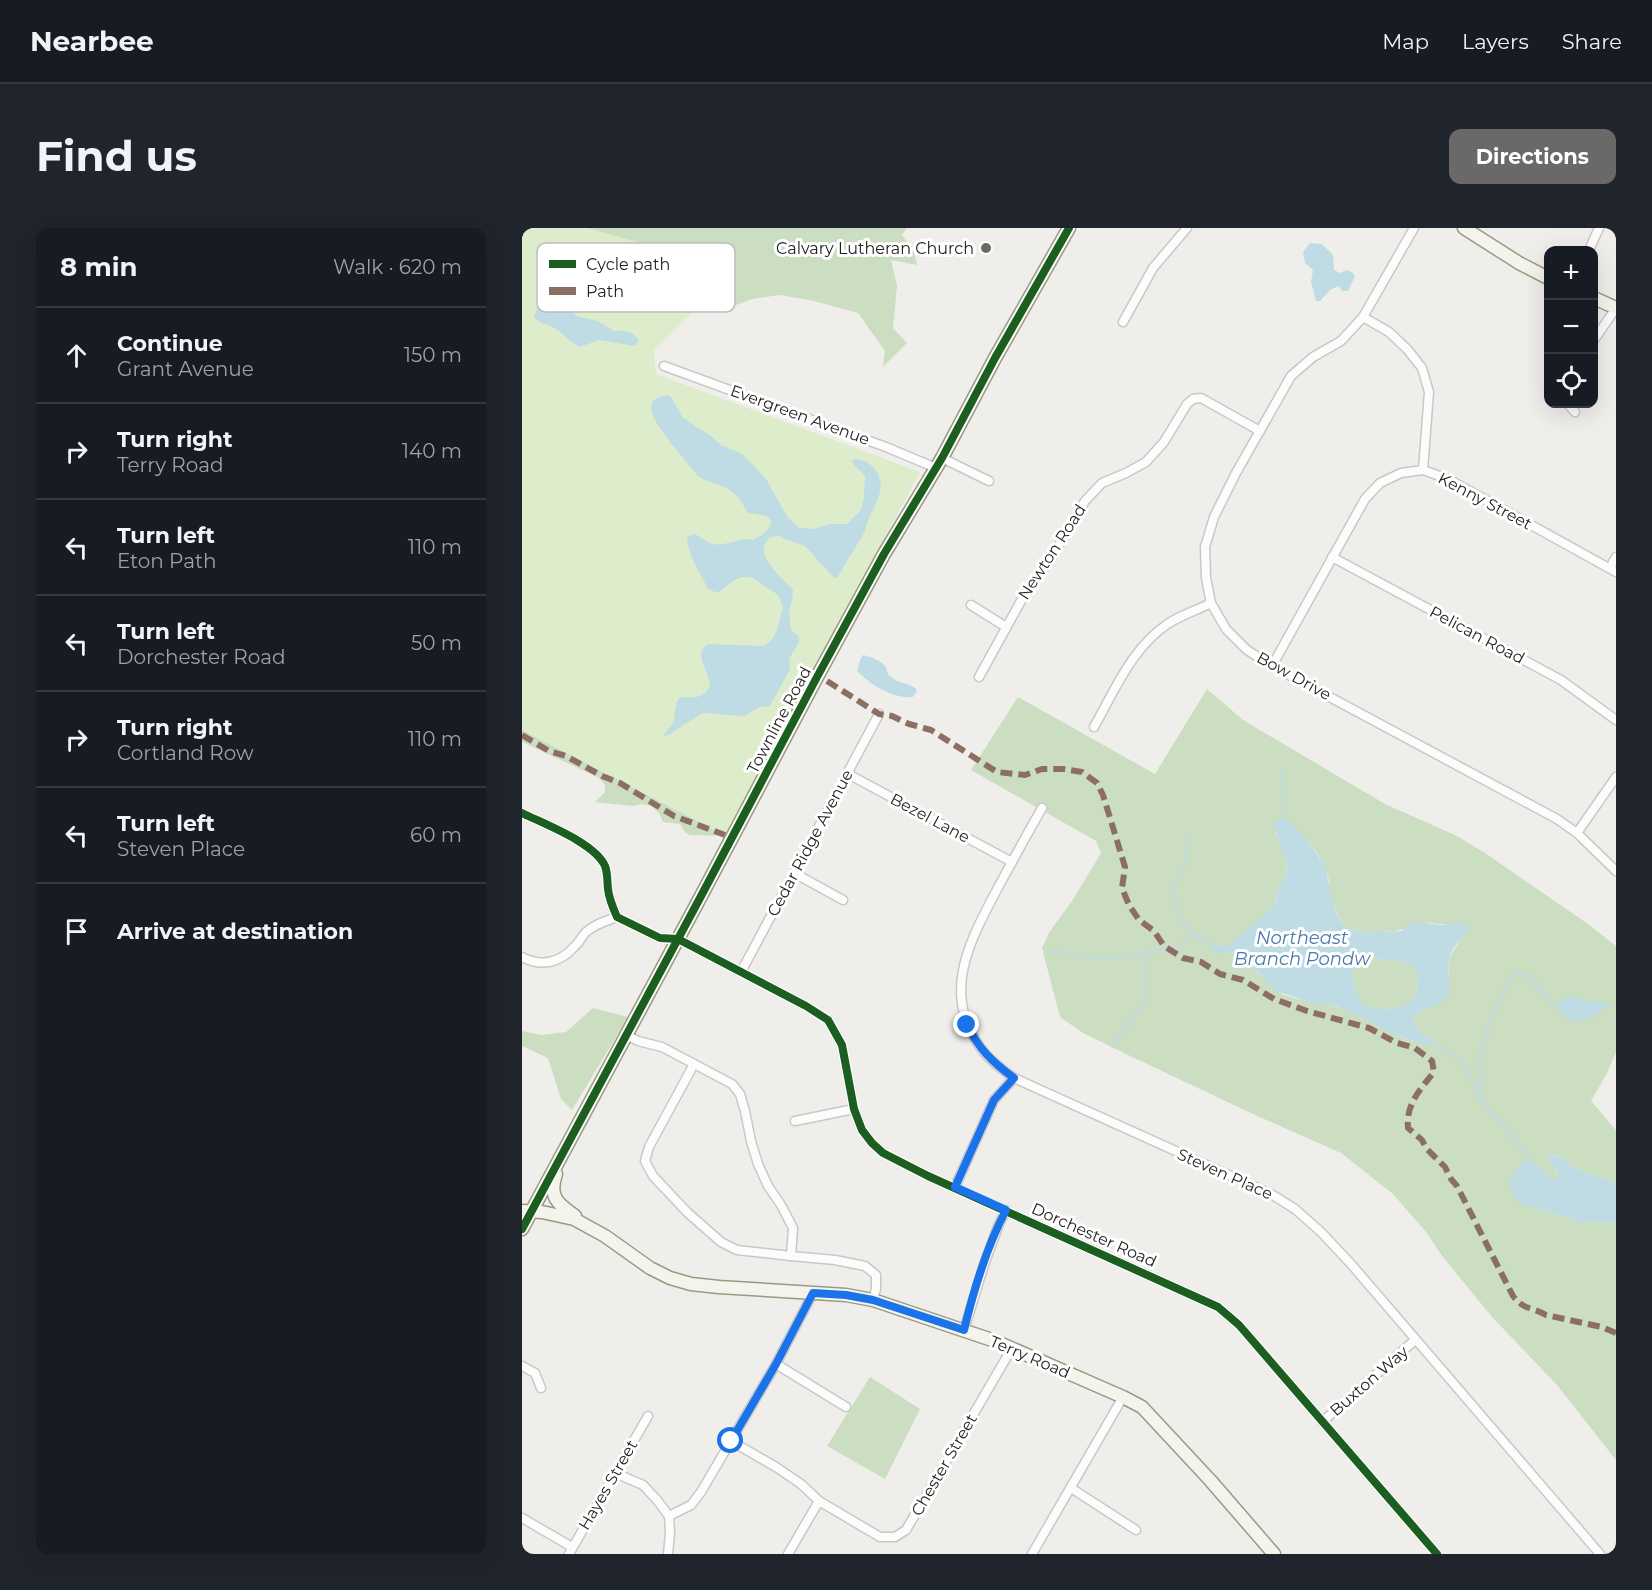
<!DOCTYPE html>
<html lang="en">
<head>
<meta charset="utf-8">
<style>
  :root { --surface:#171b24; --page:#20242c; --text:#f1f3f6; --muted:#9ea1a6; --line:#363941; --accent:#6a6968 }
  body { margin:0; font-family:Montserrat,sans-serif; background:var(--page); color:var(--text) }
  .controls { position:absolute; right:18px; top:18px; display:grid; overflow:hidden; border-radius:12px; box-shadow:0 6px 24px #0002 }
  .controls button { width:54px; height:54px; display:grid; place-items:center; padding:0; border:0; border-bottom:2px solid var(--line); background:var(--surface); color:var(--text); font:30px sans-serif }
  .stop { position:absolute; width:18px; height:18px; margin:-14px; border:4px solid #1a73e8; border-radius:50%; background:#fff }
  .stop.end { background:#1a73e8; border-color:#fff; box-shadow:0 2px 6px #0008 }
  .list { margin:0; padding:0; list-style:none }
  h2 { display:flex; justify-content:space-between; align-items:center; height:78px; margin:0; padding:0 24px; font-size:26px }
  h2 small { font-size:20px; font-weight:400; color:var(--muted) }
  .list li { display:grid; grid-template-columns:39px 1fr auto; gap:18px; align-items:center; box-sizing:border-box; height:96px; padding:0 24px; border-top:2px solid var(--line) }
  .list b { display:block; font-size:22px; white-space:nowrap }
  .list p { margin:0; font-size:20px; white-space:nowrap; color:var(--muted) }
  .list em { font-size:20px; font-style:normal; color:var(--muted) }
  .icon { flex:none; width:33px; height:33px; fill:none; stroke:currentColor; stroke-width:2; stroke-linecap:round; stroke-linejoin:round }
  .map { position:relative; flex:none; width:1094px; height:1326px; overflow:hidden; border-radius:12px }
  header { display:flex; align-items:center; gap:36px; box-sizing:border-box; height:84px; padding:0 30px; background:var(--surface); border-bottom:2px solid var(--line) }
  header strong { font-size:28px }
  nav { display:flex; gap:33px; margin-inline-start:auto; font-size:21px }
  .intro { display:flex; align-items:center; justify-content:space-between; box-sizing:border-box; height:144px; padding:0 36px }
  h1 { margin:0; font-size:42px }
  .button { padding:15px 27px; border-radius:12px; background:var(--accent); color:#fff; font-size:21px; font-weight:700 }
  main { display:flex; gap:36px; padding:0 36px }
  aside { flex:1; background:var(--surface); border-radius:12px; box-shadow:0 6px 24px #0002 }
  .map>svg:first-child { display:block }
</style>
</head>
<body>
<header>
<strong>Nearbee</strong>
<nav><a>Map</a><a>Layers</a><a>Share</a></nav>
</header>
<div class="intro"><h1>Find us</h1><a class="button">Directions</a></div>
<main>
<aside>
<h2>8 min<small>Walk · 620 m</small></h2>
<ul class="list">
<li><svg class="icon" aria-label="ahead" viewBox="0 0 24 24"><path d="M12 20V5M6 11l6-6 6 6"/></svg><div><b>Continue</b><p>Grant Avenue</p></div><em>150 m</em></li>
<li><svg class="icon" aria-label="right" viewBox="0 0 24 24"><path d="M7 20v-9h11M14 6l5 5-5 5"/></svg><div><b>Turn right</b><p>Terry Road</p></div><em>140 m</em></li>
<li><svg class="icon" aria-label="left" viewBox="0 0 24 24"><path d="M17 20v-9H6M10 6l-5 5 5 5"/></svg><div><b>Turn left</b><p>Eton Path</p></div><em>110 m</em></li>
<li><svg class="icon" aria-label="left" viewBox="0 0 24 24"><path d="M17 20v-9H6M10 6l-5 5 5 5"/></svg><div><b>Turn left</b><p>Dorchester Road</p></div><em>50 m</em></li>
<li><svg class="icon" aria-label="right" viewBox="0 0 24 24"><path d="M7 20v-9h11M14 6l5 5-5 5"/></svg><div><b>Turn right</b><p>Cortland Row</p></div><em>110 m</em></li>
<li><svg class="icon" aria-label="left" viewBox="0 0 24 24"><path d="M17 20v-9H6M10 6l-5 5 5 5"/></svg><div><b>Turn left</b><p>Steven Place</p></div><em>60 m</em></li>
<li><svg class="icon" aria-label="arrive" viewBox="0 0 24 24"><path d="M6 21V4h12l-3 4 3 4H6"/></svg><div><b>Arrive at destination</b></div></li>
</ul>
</aside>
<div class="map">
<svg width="1094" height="1326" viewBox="0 0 1094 1326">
  <rect width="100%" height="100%" fill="#f0eeeb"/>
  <path fill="#ddeccb" d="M 0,0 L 97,0 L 189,38 L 186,69 L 132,123 L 134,146 L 398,244 L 204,607 L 0,502 Z"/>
  <g fill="#cbdec1" fill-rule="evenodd">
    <path d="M 65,0 L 385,0 L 380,7 L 392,24 L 395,37 L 369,32 L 375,58 L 371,100 L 385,115 L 361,139 L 363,123 L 336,85 L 288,72 L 258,67 L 230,71 L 204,81 L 171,58 L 164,44 L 143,24 L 108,12 Z"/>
    <path d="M 685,461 L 721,492 L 863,576 L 935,608 L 963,625 L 1066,696 L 1094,718 L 1094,824 L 1084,847 L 1069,873 L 1094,902 L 1094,957 L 1088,952 L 1062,944 L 1049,938 L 1042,931 L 1028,925 L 1026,933 L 1034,941 L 1036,949 L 1032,953 L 1028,951 L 1018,939 L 1005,931 L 992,945 L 1001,977 L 1025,983 L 1059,995 L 1078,993 L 1094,996 L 1094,1232 L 1035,1157 L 970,1089 L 920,1028 L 905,1005 L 871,966 L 819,925 L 731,886 L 606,827 L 561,805 L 538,789 L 520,720 L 528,703 L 550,673 L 579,625 L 574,613 L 449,542 L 496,469 L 633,546 ZM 775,602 C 787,615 802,630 806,648 C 807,653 807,658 807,662 C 808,668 811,674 813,680 C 821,700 827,703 848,705 L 852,701 C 876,709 882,697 903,695 C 908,694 913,696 918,696 C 924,697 931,695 937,694 L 948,703 L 941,707 L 926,732 L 927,753 L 910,779 L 896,783 L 891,793 L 900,805 L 915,815 C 875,817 850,790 815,779 C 795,772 771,774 753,762 C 747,758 745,752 741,748 C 738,746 735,745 733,742 C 730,738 730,729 728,724 L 707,725 L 690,717 L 705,719 L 745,687 L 753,674 L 756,663 L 763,649 L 765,638 L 762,625 L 753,603 Z"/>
    <path d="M 0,502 L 191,601 L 198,608 L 168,607 L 163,604 L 158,596 L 141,594 L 137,585 L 129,578 L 120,576 L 111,578 L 73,574 L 83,564 L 83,557 L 77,550 L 0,514 Z"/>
    <path d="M 850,728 L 865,733 L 875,732 L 891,737 C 903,762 892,780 864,781 C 859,781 851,782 846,779 C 835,773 829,754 831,742 C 832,738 836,734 838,730 Z"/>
    <path d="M 71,780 L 106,789 L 50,882 L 39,871 L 26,830 L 0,818 L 0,803 L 19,807 L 44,804 Z"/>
    <path d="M 348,1149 L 398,1181 L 363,1251 L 305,1218 Z"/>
  </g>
  <g fill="#bfdbe3" fill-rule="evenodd">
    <path d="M 788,15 L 800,16 L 811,27 L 812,42 L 818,45 L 825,42 L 831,45 L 833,48 L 826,63 L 821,63 L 816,58 L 808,62 L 798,73 L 794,73 L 789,54 L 791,42 L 783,35 L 781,24 Z"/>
    <path d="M 22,73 L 41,78 L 57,89 L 76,93 L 92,103 C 103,102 109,103 117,112 L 113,118 L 77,112 L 58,119 C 46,114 40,103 29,98 C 19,93 20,98 12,88 L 17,77 Z"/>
    <path d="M 146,167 L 150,170 L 161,190 L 189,208 L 199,217 L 220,226 L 230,236 L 244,251 L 265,288 L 276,299 L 290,301 L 309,296 L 325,296 L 339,282 L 342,269 L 343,248 C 339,242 331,239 330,232 L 335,231 L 343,233 L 350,238 L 356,246 L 359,256 L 357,268 L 347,290 L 342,305 L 315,350 L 312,350 L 283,318 L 263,311 L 258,308 C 253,308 249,308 245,313 C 232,328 262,351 271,362 L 270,373 L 267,383 L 269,402 L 277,409 L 277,414 L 267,431 L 268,441 L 248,478 L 238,479 L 222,488 L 181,485 L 161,497 L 147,507 L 141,508 C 144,503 148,500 151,495 C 154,486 152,476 158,469 C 172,469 178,472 188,459 C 188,459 187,450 186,449 C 183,437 173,427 185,416 L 242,418 L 250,412 L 255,402 L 261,379 L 256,367 L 229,349 L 219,349 L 211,353 L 196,365 L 186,361 C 178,343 166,329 165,309 L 173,306 C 179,309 186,315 191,316 C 206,319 218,308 231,312 C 239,308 249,303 249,293 L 245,288 L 226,285 C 220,275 214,264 203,259 C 193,255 184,254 176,248 C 165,234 131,197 129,181 C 128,171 138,168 146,167 Z"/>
    <path d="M 341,427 C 349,429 359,432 364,439 C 365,442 365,446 368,448 C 375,456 388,454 395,462 L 391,469 C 370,471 348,456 335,443 L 338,432 Z"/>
    <path d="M 762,590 C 772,594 792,621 799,632 L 802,633 C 807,650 809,688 825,699 C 832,704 840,704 848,705 L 852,701 L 863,704 L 879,703 L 885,698 L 894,694 L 920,697 L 937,694 L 945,696 L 948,703 C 939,709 928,722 926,734 C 925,746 932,762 922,772 C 916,778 904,781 896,783 L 891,793 L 900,805 L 916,816 L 902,816 L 870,806 L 839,789 L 814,778 L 784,773 L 754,763 L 747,757 L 742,749 L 733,742 L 728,724 L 697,725 L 690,722 L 690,717 L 705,719 C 712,714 717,708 723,703 C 734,694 747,687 753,674 C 755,670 755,665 757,660 C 761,653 765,647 765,639 C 764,623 753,609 752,594 ZM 850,728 L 865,733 L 875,732 L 891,737 C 903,762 892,780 864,781 C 859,781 851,782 846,779 C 835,773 829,754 831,742 C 832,738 836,734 838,730 Z"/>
    <path d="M 1048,768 L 1069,774 L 1080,774 L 1089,776 C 1083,779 1078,785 1072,788 C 1057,797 1042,796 1036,778 L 1042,771 Z"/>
    <path d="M 1027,925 L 1042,931 L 1049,938 L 1062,944 L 1088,952 L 1094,957 L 1094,996 L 1078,993 L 1059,995 L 1025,983 L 1001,977 L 991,968 L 988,956 L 992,945 L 1005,931 L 1018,939 L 1028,951 L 1032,953 L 1036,949 L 1034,941 L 1026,933 Z"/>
  </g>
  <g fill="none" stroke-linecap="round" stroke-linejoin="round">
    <g stroke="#bfdbe3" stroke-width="2">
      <path d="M 760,542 L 762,590"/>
      <path d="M 666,607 L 663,636 L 650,664 C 659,694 663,705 692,718"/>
      <path d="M 526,723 L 586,731 L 655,719 L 671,708"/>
      <path d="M 913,815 L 940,833 L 951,854 L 958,871 L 1003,923 L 1006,932"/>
      <path d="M 589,818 L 623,774 L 623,724"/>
      <path d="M 958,870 L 960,849 L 956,836 L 967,798 L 974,779 L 989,749 L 996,745 L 1007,748 L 1025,770 L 1037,778"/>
    </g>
    <defs>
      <g id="street">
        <path d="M 892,0 L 841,89 L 819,113 L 791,129 L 769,148 L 714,245 L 692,289 L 683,319 L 684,350 L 689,375 L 704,401 L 725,422 L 750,438 L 1035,591 L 1055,605 L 1094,643"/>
        <path d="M 1067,22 L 1077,0"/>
        <path d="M 841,89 L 867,104 L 885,121 L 900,140 L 907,164 L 901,242"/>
        <path d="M 601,94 L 631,40 L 665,0"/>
        <path d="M 1072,112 L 1094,80"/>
        <path d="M 142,138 L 364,219 L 414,240"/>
        <path d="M 1046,176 L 1053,184"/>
        <path d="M 420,230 L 467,253"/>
        <path d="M 810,329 L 1039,452 L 1094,492"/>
        <path d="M 1088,340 L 1094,329"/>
        <path d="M 449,377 L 484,399"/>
        <path d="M 750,438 L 843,271 L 858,255 L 879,245 L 901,242 L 926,251 L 1094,344"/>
        <path d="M 457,449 L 505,362 L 527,334 L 563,273 L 580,255 L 604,245 L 624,234 L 642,214 L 665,176 L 671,171 L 679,170 L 738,203"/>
        <path d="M 572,499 C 593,462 610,419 647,395 C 660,387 675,382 689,375"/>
        <path d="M 326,546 L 490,634"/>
        <path d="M 520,580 C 503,610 487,639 471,669 C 444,720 420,770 461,823 C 469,834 481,842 492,850 L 749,966 L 773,981 L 799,1004 L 829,1036 L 1078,1326"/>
        <path d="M 0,585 C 22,596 73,615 83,638 C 86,646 85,653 86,661 C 87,671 91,680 95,689 L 138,710 L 156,711 L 284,778 L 306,792 L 320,817 L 332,881 L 340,902 L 350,915 L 361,925 L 406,948 L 696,1079 L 717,1097 L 915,1326"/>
        <path d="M 1055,605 L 1094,549"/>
        <path d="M 272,645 L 321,672"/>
        <path d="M 0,729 C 19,739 38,735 52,719 C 57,715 60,708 64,704 C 73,696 84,693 95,689"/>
        <path d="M 219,744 L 357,486"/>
        <path d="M 104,807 L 116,813 L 140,819 L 210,856 L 218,866 L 223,883 L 229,913 L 236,936 L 246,958 L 259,977 L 271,1000 L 269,1028 L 313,1032 L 343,1038 L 354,1047 L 354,1061 L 351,1072"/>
        <path d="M 172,836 L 127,919 L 123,933 L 131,948 L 166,985 L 199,1014 L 215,1022 L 269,1028"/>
        <path d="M 273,893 L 332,881"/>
        <path d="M 433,959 L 472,872 L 492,850"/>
        <path d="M 442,1102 L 462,1037 L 477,996 L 484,982"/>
        <path d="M 254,1136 L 324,1179"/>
        <path d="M 0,1138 L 13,1145 L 19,1160"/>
        <path d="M 800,1194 L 893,1112"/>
        <path d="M 209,1213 L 254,1239 L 279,1256 L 297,1273 L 358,1309 L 373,1309 L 384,1302 L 490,1120"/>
        <path d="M 93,1245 L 121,1257 L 135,1272 L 147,1288 L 148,1305 L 146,1326"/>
        <path d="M 549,1260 L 614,1302"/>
        <path d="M 147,1288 L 169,1277 L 179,1264 L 254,1136 L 291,1065"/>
        <path d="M 0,1290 L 50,1319"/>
        <path d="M 47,1326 L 126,1188"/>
        <path d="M 266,1326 L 297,1273"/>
        <path d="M 510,1326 L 601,1169"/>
      </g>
      <g id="secondary">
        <path d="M 942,0 L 997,35 L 1026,50"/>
        <path d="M 1072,70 L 1094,80"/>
        <path d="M 34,946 C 26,969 36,976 53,988"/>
        <path d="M 0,983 L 20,984 L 52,991 L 83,1008 L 128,1040 L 148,1050 L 169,1056 L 197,1059 L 324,1067 L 351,1072 L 473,1113 L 601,1169 L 620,1179 L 688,1252 L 752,1326"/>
        <path d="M 0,1001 L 178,670 L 295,449 L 362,326 L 420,230 L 473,130 L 547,0"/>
      </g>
    </defs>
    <use href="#street" stroke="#c9c8c7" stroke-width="11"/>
    <use href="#secondary" stroke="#999a82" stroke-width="15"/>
    <use href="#street" stroke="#fdfcfc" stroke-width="8"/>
    <use href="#secondary" stroke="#f4f4ed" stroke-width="12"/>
    <g stroke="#8d6e63" stroke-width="6" stroke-dasharray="12 6" stroke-linecap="butt">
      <path d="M 305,453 L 357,486 L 370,488 L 387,496 L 409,502 L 475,544 L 503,547 L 520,541 L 541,541 L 560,544 L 575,555 L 581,567 L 603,639 L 600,660 L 607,677 L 617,692 L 632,703 L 642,718 L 661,730 L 679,734 L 698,746 L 721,752 L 752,771 L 785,783 L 847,800 L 875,815 L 893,820 L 910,833 L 912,844 C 897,863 884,876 886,900 L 900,912 L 904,920 L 923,939 L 929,951 L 935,958 L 991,1068 C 1003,1083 1008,1078 1024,1087 L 1080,1099 L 1094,1105"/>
      <path d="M 0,507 L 27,523 L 44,528 L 80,548 L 98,555 L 152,588 L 203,607"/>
    </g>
    <defs>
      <g id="cycleway">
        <path d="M 0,585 C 22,596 73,615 83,638 C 86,646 85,653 86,661 C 87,671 91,680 95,689 L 138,710 L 156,711 L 284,778 L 306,792 L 320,817 L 332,881 L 340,902 L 350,915 L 361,925 L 406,948 L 696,1079 L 717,1097 L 915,1326"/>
        <path d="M 0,1001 L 178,670 L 295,449 L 362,326 L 420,230 L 473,130 L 547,0"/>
      </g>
    </defs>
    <use href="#cycleway" stroke="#fff" stroke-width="11"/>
    <use href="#cycleway" stroke="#1b5e20" stroke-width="8"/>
  </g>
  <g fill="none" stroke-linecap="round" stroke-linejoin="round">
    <path stroke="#1a73e8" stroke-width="8" d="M 209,1213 L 254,1136 L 291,1065 L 324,1067 L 351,1072 L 442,1102 C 451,1065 466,1016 484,982 L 433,959 L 472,872 L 492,850 C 470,834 457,821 445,797"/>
  </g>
  <circle fill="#6a6968" stroke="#fff" stroke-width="2" cx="464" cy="20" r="6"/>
  <g text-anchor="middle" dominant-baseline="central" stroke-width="6" stroke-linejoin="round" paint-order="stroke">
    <g font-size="16" fill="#222" stroke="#fff" text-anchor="end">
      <text x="452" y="20">Calvary Lutheran Church</text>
    </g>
    <g font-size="16" fill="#222" stroke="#fff">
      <text transform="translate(278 187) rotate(20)">Evergreen Avenue</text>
      <text transform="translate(963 273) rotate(28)">Kenny Street</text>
      <text transform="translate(530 324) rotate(-57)">Newton Road</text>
      <text transform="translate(955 407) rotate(28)">Pelican Road</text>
      <text transform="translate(772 448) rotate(29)">Bow Drive</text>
      <text transform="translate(257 492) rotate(-62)">Townline Road</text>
      <text transform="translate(408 590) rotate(28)">Bezel Lane</text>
      <text transform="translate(288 615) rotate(-62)">Cedar Ridge Avenue</text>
      <text transform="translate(703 946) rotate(24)">Steven Place</text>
      <text transform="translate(572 1007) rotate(24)">Dorchester Road</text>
      <text transform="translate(508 1129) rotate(23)">Terry Road</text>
      <text transform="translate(847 1153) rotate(-41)">Buxton Way</text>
      <text transform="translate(422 1237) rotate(-60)">Chester Street</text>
      <text transform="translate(86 1257) rotate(-60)">Hayes Street</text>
    </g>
    <g font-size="18" font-style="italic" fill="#4a7aab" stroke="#fff">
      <text x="780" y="710">Northeast<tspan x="780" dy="21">Branch Pondw</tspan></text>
    </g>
  </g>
  <rect x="15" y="15" width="198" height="69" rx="9" fill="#fff" stroke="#bdbdbd" stroke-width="1.5"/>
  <rect x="27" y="32" width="27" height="8" fill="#1b5e20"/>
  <rect x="27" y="59" width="27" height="8" fill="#8d6e63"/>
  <g font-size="16" fill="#222">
    <text x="64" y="42">Cycle path</text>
    <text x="64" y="69">Path</text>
  </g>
</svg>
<div class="controls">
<button>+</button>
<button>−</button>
<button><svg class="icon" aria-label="locate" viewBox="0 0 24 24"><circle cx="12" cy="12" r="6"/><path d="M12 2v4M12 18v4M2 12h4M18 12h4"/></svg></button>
</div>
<div class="stop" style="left:209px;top:1213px"></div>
<div class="stop end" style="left:445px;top:797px"></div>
</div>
</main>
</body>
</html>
